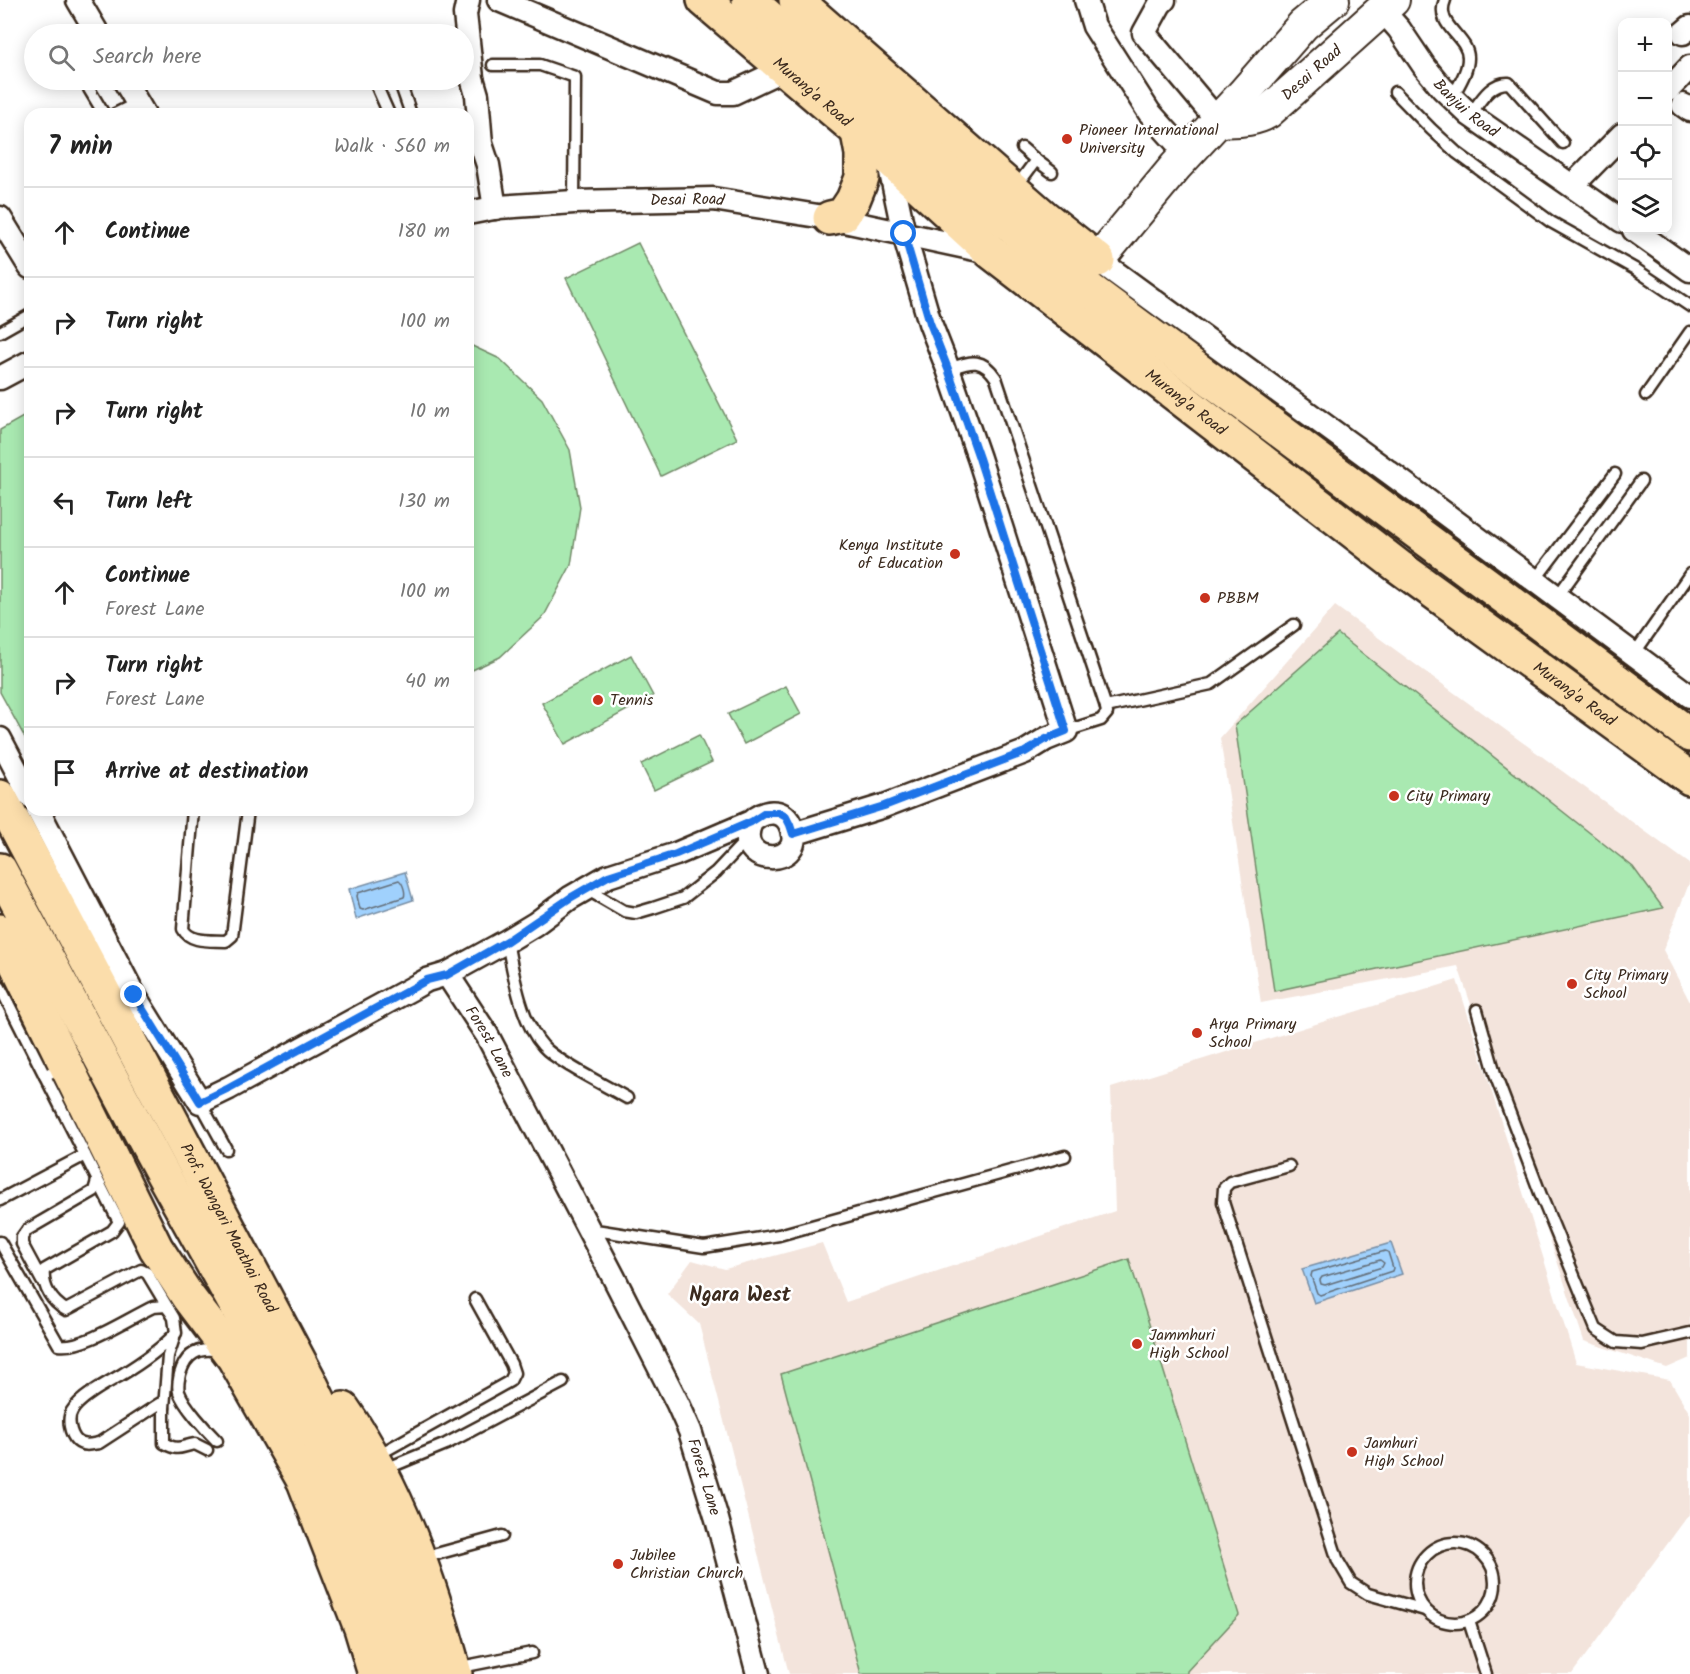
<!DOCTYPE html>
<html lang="en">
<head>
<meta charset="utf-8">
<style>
  :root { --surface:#fff; --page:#f6f6f6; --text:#222; --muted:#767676; --line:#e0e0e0 }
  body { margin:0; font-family:Kalam,sans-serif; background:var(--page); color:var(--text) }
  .controls { position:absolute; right:18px; top:18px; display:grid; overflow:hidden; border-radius:12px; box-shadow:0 3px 15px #0003 }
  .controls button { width:54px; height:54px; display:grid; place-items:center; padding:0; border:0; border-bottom:2px solid var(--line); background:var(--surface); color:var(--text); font:30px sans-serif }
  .stop { position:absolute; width:18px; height:18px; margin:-14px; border:4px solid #1a73e8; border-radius:50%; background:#fff }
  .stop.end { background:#1a73e8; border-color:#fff; box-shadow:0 2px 6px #0008 }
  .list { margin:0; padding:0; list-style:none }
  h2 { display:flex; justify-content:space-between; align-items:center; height:78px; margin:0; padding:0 24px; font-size:26px }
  h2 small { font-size:20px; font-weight:400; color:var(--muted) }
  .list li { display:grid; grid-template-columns:39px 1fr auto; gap:18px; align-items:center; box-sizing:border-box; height:90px; padding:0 24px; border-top:2px solid var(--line) }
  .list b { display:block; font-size:22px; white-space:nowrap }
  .list p { margin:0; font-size:20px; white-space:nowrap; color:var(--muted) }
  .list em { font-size:20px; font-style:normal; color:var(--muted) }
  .icon { flex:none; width:33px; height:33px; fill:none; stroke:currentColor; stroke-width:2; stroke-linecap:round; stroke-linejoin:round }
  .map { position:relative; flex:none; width:1690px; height:1674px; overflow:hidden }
  .search { position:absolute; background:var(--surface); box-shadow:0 3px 15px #0003; left:24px; top:24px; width:450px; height:66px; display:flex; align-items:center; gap:15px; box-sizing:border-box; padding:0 21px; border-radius:33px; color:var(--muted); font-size:22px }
  .panel { position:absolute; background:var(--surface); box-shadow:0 3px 15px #0003; left:24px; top:108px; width:450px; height:708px; border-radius:18px }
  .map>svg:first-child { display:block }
</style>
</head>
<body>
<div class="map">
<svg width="1690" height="1674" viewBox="0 0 1690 1674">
  <rect width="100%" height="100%" fill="#fff"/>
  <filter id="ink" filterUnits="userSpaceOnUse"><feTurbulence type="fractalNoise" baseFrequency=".0167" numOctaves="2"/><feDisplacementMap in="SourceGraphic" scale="12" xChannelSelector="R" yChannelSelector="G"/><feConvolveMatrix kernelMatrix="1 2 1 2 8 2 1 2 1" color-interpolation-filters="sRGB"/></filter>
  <g filter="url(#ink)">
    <g fill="#f3e4dc">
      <path d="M 1335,606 L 1690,864 L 1690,881 L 1663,950 L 1690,1002 L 1690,1358 L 1667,1368 L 1584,1341 L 1458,966 L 1261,1003 L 1220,738 Z"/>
      <path d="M 1457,980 L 1576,1363 L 1670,1380 L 1690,1414 L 1690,1513 L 1572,1674 L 789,1674 L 699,1324 L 667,1294 L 692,1260 L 725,1269 L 822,1243 L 846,1302 L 1115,1211 L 1111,1088 Z"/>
    </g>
    <g fill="#a9e9b1" stroke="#728a68" stroke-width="1.5">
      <path d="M 638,243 L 737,439 L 661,476 L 566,278 Z"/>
      <path d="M 468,344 L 500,359 L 542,399 L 570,450 L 580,507 L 571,565 L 544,616 L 500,657 L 468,672 Z"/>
      <path d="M 30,413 L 30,744 L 29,745 L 0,692 L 0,430 Z"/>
      <path d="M 1338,634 L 1633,867 L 1663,908 L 1274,991 L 1235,725 Z"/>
      <path d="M 631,655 L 653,696 L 565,744 L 542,703 Z"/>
      <path d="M 786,686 L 801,714 L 744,744 L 728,714 Z"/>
      <path d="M 699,735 L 712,762 L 654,790 L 641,764 Z"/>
      <path d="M 1129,1259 L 1239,1615 L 1187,1671 L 1187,1674 L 861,1674 L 781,1374 Z"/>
    </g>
    <g fill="#a0d1fd" stroke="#788ea4" stroke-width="1.5">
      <path d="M 405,872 L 413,900 L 356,919 L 349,889 Z"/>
      <path d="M 1391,1243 L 1402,1274 L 1314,1303 L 1302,1269 Z"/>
    </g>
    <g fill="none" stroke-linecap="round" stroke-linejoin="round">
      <g stroke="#636d77" stroke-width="1.5">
        <path d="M 399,880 C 403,883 406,893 404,897 L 363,910 L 360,909 L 357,896 L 358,893 Z"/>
        <path d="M 1385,1251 L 1388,1252 L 1393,1268 L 1392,1271 L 1320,1295 L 1317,1293 L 1311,1276 L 1312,1272 Z"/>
        <path d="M 1380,1260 L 1384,1263 L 1382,1267 L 1325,1285 L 1321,1284 L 1320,1280 L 1322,1277 Z"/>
      </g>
      <defs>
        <g id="lane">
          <path d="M 1445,0 C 1434,26 1468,36 1468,58 C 1468,72 1458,86 1452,98"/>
          <path d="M 493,65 L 540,65 L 575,77 L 574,202"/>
          <path d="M 374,80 L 389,114"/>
          <path d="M 399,80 L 411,114"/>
          <path d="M 89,89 L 104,114"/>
          <path d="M 1395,92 L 1431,129 L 1457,153 L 1551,222 L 1635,269 L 1690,306"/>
          <path d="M 115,114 L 137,103"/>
          <path d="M 1470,115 C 1480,102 1490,82 1509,83 L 1563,143"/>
          <path d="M 1022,148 L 1036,160"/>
          <path d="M 1016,187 L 1036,160 L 1052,172"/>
          <path d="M 0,332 L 30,315"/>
          <path d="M 948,369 C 970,362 981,356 996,378 L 1106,707 L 1107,713 L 1101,720 L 1066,731"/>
          <path d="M 1646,395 L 1690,332"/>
          <path d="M 1535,580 L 1615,474"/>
          <path d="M 1557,597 L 1641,481"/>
          <path d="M 1634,654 L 1690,574"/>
          <path d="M 1106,707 L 1211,684 L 1294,625"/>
          <path d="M 193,810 L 183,929 C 190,943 211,940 226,941 L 232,936 L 248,810"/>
          <path d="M 586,889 L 624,911 L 636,913 L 653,908 L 683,898 L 716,872 L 748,838"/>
          <path d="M 507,941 C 513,973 521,1022 543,1046 C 557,1062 607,1086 627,1098"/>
          <path d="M 0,987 L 45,1076"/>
          <path d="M 1477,1010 L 1496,1077 L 1542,1198 L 1596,1329 L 1616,1342 L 1642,1344 L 1690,1333"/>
          <path d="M 200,1102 L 226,1149"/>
          <path d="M 85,1155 L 119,1222 L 112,1231 L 44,1270 C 42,1287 52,1302 66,1310 L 141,1270 L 147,1273 L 174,1318 L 176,1333 C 160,1350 141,1363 121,1375 C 107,1383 80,1397 72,1411 C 67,1419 70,1434 77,1441 C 84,1447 92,1444 99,1443 L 159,1404 L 164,1408 L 164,1443 C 179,1452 181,1446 195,1444 L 207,1450"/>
          <path d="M 1289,1166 L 1230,1182 L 1224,1188 L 1223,1202 L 1338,1561 L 1351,1583 L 1368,1594 L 1425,1610"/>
          <path d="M 0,1200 L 85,1155 L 45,1076 L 63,1065"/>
          <path d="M 589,1229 L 704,1247 L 779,1235 L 1065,1156"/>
          <path d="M 0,1242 L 59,1345 C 83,1349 129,1318 153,1307 L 166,1306 L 169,1310"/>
          <path d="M 42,1281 L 22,1244 L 22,1237 L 27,1230 L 94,1191 L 97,1181"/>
          <path d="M 164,1408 L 168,1356 L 174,1338"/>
          <path d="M 217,1441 C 206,1430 184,1406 179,1392 C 177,1385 179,1380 180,1374 C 186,1353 199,1347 219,1351"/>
          <path d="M 376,1456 L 510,1381 L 514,1373 L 511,1364 L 475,1299"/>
          <path d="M 383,1470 L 446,1444 L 563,1382"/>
          <circle cx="1455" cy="1583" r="40"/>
          <path d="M 422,1558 L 502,1536"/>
          <path d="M 1469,1621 L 1486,1674"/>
          <path d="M 456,1668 L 532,1653"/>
        </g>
        <g id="street">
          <path d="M 78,0 L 98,34"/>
          <path d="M 468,0 L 465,14 L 472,78 L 477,95 L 481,144 L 488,165 L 495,208"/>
          <path d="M 499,0 L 718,93 L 733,93 L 784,69"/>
          <path d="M 1086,0 L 1094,26 L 1126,76 L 1149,112 L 1187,154"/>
          <path d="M 1164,0 L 1160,4 L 1144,33 L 1218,121"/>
          <path id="s1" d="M 1382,10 L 1399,29 L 1424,66 L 1442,88 L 1470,115 L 1622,221"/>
          <path d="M 1683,33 L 1690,27"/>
          <path d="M 124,80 L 144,114"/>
          <path d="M 1668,90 L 1690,67"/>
          <path d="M 1683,105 L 1690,110"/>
          <path d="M 1573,185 L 1622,135"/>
          <path id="s2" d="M 468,213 L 499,207 L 574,202 L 713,199 L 830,218 L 989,252"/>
          <path d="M 0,218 L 30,267"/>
          <path d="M 1634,230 L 1690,270"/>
          <path d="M 1098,260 L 1394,476 L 1690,696"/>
          <path d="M 0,378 L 30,362"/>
          <path d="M 0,739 L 30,796"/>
          <path d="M 38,810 L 134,995 L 200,1102 L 229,1088 L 411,989 L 427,980 L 447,974 L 507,941 L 535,924 L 570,898 L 608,876 L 676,854 L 751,822 C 763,811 782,807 790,824 C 811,869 731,868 751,822"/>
          <path d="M 793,834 L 884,806 L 1025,752 L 1046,739 L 1066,731 L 979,458 L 948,369 L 930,323 L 904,234 L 888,158"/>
          <path id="s3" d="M 447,974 L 487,1035 L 613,1276 L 678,1404 L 690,1431 L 717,1519 L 758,1674"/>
        </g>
        <g id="secondary">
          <path id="s4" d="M 1218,121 C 1236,120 1253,121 1268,112 L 1393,0"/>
          <path d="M 1098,260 L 1176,166 L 1243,94 L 1303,25 L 1333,0"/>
        </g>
        <g id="primary">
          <path d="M 796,0 L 1044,217 L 1098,260"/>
          <path d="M 830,218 L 843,215 L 853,200 L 862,178 L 862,154 L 858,133"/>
          <path id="s5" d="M 0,797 L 308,1378 C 354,1474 398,1571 426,1674"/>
          <path d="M 0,870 L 165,1178 L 297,1415 L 353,1536 L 388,1631 L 400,1674"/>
          <path d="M 0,931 L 156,1248 L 188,1297 L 234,1358 L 304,1481 L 361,1628 L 375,1674"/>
          <path d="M 343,1409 C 398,1488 430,1581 455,1674"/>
        </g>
        <g id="highway">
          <path id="s6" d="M 704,0 L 880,150 L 991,252 L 1398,566 L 1690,778"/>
          <path d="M 749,0 L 1034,246 L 1078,281 L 1690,735"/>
        </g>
      </defs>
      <use href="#lane" stroke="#3b2a1e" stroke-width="15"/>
      <use href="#street" stroke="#3b2a1e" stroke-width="27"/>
      <use href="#secondary" stroke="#3b2a1e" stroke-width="36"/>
      <use href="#primary" stroke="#3b2a1e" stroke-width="38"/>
      <use href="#highway" stroke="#3b2a1e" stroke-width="38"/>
      <use href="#lane" stroke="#fff" stroke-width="10"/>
      <use href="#street" stroke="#fff" stroke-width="22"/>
      <use href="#secondary" stroke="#fff" stroke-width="32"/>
      <use href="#primary" stroke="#fbddab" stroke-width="33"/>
      <use href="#highway" stroke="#fbddab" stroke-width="33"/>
    </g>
  </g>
  <g fill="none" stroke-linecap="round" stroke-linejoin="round" filter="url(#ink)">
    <path stroke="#1a73e8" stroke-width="8" d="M 134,995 L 200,1102 L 229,1088 L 411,989 L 427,980 L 447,975 L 507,941 L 570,898 L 608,876 L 676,854 L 751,822 L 765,813 L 779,813 L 786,817 L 790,825 L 793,834 L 884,806 L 1025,752 L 1046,739 L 1066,731 L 979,458 L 948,369 L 930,323 L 904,234"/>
  </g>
  <g fill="#c8321e" stroke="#fff" stroke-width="2">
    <circle cx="1067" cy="139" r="6"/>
    <circle cx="955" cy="554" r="6"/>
    <circle cx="1205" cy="598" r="6"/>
    <circle cx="598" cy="700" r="6"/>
    <circle cx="1394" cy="796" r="6"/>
    <circle cx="1572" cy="984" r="6"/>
    <circle cx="1197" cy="1033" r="6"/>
    <circle cx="1137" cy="1344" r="6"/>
    <circle cx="1352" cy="1452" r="6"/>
    <circle cx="618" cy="1564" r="6"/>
  </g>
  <g text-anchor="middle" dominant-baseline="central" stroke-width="5" stroke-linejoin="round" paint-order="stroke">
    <g font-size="16" fill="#3b2a1e" stroke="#fff">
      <text stroke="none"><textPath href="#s4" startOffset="110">Desai Road</textPath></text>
      <text stroke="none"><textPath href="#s6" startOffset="142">Murang'a Road</textPath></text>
      <text stroke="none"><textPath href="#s1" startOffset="130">Banjui Road</textPath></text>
      <text stroke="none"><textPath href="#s2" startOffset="220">Desai Road</textPath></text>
      <text stroke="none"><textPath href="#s6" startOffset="628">Murang'a Road</textPath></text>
      <text stroke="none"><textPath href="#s6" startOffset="1114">Murang'a Road</textPath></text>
      <text stroke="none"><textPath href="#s3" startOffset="80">Forest Lane</textPath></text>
      <text stroke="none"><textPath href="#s5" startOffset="488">Prof. Wangari Maathai Road</textPath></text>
      <text stroke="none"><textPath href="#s3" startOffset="566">Forest Lane</textPath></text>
    </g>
    <g font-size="16" fill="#3b2a1e" stroke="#fff" text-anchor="start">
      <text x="1079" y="130">Pioneer International<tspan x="1079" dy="18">University</tspan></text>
      <text x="943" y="545" text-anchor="end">Kenya Institute<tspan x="943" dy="18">of Education</tspan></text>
      <text x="1217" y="598">PBBM</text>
      <text x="610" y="700">Tennis</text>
      <text x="1406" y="796">City Primary</text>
      <text x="1584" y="975">City Primary<tspan x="1584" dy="18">School</tspan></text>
      <text x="1209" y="1024">Arya Primary<tspan x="1209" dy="18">School</tspan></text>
      <text x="1149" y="1335">Jammhuri<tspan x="1149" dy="18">High School</tspan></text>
      <text x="1364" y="1443">Jamhuri<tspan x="1364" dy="18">High School</tspan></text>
      <text x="630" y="1555">Jubilee<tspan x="630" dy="18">Christian Church</tspan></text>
    </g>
    <g font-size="20" font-weight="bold" fill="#3b2a1e" stroke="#fff">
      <text x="740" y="1296">Ngara West</text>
    </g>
  </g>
</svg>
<div class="controls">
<button>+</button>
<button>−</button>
<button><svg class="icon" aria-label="locate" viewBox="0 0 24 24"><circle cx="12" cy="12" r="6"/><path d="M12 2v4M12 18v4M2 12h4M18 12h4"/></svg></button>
<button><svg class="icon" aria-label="layers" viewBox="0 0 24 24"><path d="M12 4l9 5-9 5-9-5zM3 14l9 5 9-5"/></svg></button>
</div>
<div class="stop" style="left:904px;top:234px"></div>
<div class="stop end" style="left:134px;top:995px"></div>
<div class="search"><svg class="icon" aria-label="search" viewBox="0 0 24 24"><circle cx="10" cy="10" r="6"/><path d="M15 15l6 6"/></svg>Search here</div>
<section class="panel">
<h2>7 min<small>Walk · 560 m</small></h2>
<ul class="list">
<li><svg class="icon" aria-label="ahead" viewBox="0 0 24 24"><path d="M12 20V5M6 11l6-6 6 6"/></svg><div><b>Continue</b></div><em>180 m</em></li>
<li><svg class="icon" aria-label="right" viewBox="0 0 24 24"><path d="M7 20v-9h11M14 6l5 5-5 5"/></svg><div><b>Turn right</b></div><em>100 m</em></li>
<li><svg class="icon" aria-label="right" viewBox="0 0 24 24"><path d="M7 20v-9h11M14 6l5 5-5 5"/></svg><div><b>Turn right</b></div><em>10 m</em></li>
<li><svg class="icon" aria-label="left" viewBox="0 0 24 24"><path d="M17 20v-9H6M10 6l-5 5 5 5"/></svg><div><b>Turn left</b></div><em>130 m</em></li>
<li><svg class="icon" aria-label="ahead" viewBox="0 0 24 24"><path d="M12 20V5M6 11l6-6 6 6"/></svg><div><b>Continue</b><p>Forest Lane</p></div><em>100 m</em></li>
<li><svg class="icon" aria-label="right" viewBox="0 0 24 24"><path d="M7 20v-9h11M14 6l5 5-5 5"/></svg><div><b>Turn right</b><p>Forest Lane</p></div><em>40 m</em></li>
<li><svg class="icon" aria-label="arrive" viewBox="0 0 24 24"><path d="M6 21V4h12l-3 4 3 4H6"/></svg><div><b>Arrive at destination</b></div></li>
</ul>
</section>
</div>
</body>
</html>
